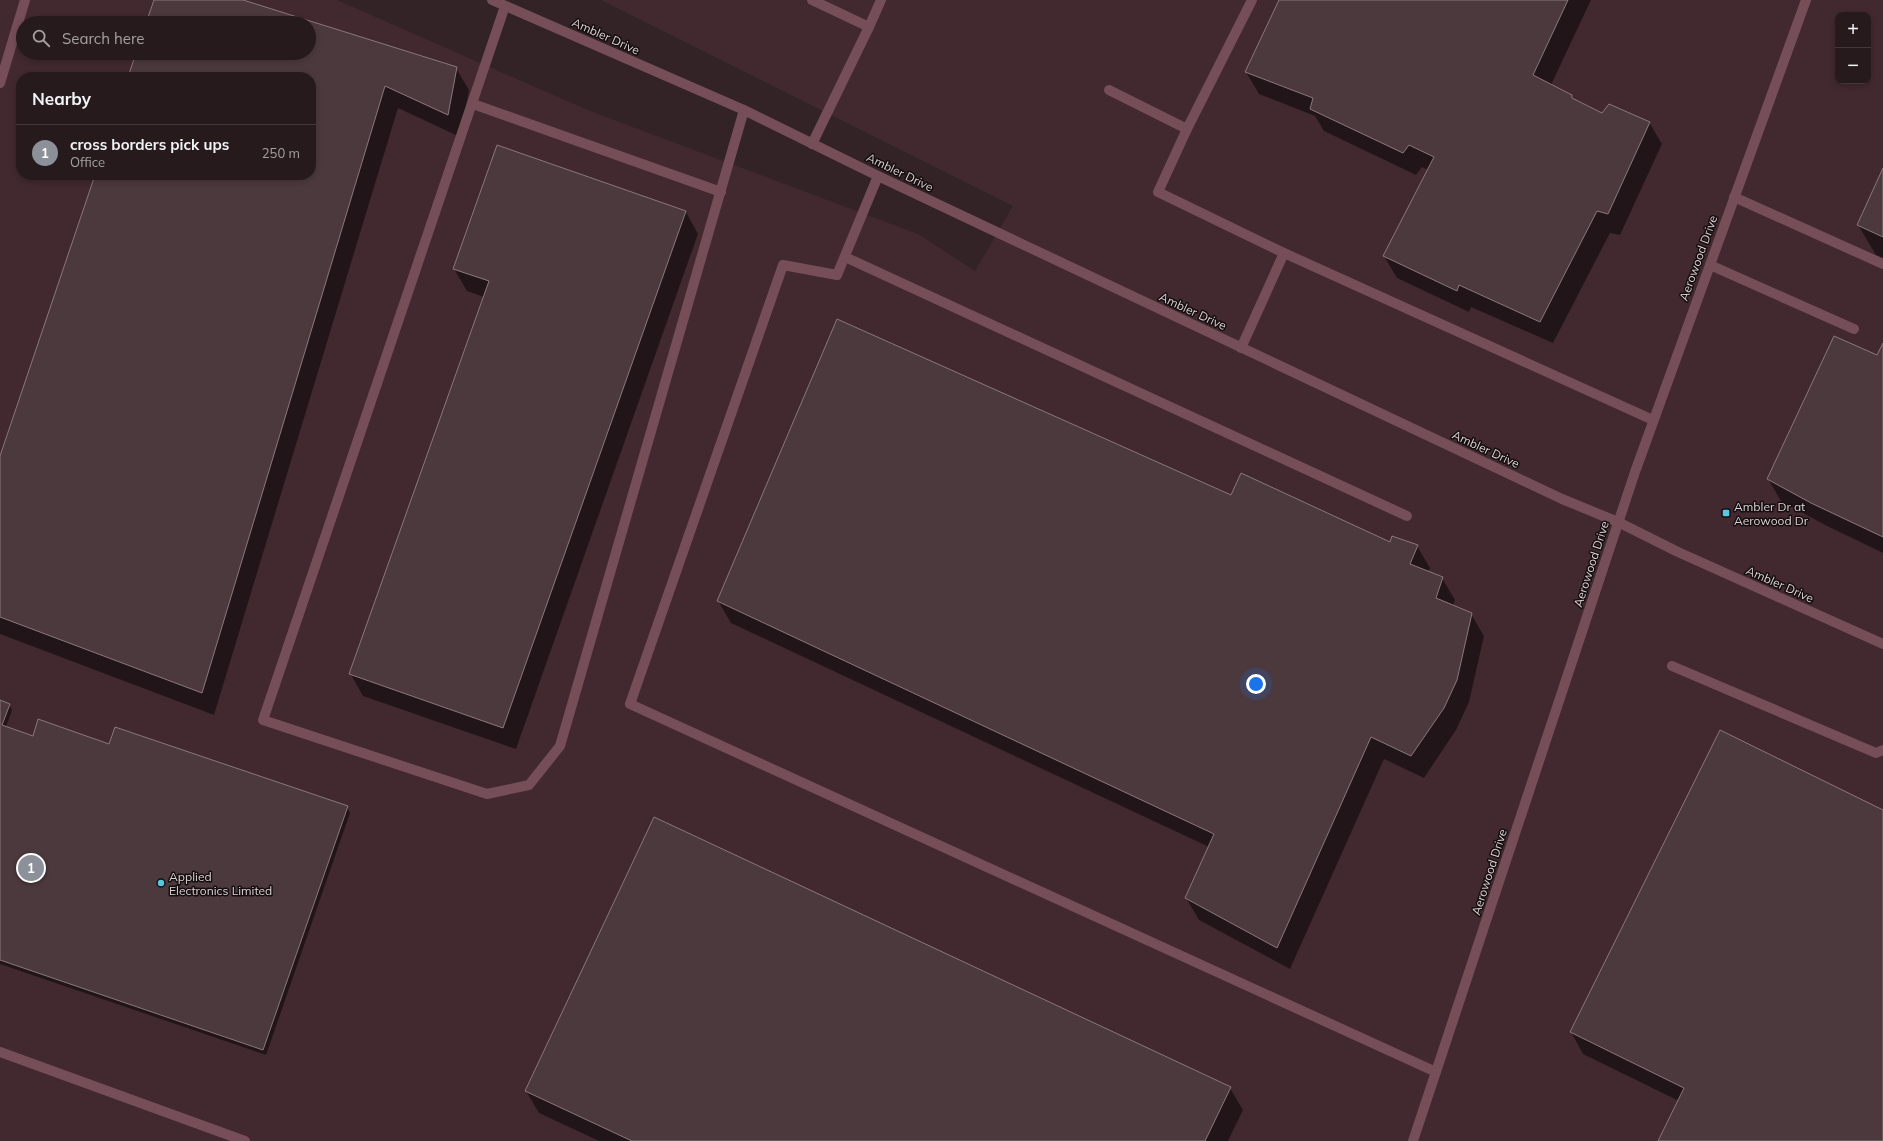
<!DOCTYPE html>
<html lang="en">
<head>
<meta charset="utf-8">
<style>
  :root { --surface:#261a1c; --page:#2e2325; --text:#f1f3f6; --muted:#a4a1a3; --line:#42383b; --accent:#8c9099 }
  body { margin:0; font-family:Mulish,sans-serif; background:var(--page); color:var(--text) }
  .controls { position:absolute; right:12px; top:12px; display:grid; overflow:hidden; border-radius:8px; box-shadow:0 2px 6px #0003 }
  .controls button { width:36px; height:36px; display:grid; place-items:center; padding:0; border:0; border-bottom:1px solid var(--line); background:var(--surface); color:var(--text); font:20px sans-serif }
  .you { position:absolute; left:1256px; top:684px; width:14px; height:14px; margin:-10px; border:3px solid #fff; border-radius:50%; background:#1a73e8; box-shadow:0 0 0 6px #1a73e833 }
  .badge { display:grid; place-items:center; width:26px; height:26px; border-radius:50%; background:var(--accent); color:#fff; font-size:13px; font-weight:700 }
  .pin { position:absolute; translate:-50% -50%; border:2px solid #fff; box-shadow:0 1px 4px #0006 }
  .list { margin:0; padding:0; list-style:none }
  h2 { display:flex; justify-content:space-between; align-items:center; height:52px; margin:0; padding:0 16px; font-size:17px }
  h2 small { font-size:13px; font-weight:400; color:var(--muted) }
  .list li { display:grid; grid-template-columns:26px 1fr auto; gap:12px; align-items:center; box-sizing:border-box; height:56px; padding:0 16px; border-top:1px solid var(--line) }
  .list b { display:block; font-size:15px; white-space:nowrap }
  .list p { margin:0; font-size:13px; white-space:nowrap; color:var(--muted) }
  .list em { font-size:13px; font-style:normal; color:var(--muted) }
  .icon { flex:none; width:22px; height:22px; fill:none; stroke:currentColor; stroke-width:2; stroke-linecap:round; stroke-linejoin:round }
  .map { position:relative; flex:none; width:1883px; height:1141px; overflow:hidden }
  .search { position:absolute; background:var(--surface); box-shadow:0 2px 6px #0003; left:16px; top:16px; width:300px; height:44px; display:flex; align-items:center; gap:10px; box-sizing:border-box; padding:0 14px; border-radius:22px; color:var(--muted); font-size:15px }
  .panel { position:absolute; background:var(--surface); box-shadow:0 2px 6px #0003; left:16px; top:72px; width:300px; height:108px; border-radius:16px }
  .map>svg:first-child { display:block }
</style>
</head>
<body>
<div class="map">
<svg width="1883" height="1141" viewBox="0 0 1883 1141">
  <rect width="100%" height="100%" fill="#332226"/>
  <path fill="#41292f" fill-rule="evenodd" d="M 0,0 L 337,0 L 590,111 L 918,234 L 975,271 L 1013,206 L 601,0 L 1883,0 L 1883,1141 L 0,1141 ZM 1838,15 L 1868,15 L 1868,81 L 1838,81 ZM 23,23 L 309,23 L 309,53 L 23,53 ZM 21,77 L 311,77 L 311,175 L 21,175 Z"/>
  <g fill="#0007">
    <path d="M 155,0 L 240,0 L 456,68 L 469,90 L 460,137 L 398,108 L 214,715 L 0,634 L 0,459 L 96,175 L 311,175 L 311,77 L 129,77 L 137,53 L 309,53 L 309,23 L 147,23 Z"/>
    <path d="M 1280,0 L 1591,0 L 1551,85 L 1572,96 L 1575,101 L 1603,114 L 1649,122 L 1662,144 L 1620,235 L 1610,233 L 1553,343 L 1471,307 L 1469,312 L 1397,278 L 1384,256 L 1428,170 L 1422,167 L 1416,175 L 1324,131 L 1315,116 L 1259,94 L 1246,72 Z"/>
    <path d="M 498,146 L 686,212 L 698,234 L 516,749 L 363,696 L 350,673 L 484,297 L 467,291 L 454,269 Z"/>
    <path d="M 1883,170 L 1883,258 L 1876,255 L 1858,225 Z"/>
    <path d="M 1883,345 L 1883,553 L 1825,525 L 1781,501 L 1768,479 L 1878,356 Z"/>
    <path d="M 1231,496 L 1390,543 L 1417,546 L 1430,568 L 1428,572 L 1442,578 L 1455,600 L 1453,606 L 1471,614 L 1484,636 L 1469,702 L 1456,730 L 1424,778 L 1384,759 L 1290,969 L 1199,920 L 1186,898 L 1209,847 L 731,623 L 718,601 Z"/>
    <path d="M 0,701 L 9,704 L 12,710 L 6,727 L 33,737 L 110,745 L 347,807 L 350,813 L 266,1055 L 0,964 Z"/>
    <path d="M 1883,811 L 1883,1141 L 1659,1141 L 1679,1101 L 1583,1054 L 1571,1032 Z"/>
    <path d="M 1230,1088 L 1243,1110 L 1228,1141 L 599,1141 L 539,1113 L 526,1091 Z"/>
  </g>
  <g fill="#4c393e" stroke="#8c777c">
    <path d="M 154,0 L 243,0 L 457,67 L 448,115 L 385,86 L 202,693 L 0,617 L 0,456 L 95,175 L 311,175 L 311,77 L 128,77 L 136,53 L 309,53 L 309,23 L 146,23 Z"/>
    <path d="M 1279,0 L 1568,0 L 1533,75 L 1572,95 L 1572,98 L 1602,113 L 1609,104 L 1650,122 L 1608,214 L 1597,211 L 1540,322 L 1459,285 L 1457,291 L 1383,256 L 1434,157 L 1409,145 L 1403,153 L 1310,109 L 1313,98 L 1245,72 Z"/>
    <path d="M 497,145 L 686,211 L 503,728 L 349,674 L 489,281 L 453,269 Z"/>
    <path d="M 1883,168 L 1883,237 L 1857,225 Z"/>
    <path d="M 837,319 L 1231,495 L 1241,473 L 1390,542 L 1392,536 L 1418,545 L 1410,564 L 1443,577 L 1436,598 L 1472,613 L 1457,680 L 1444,708 L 1411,756 L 1371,737 L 1277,948 L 1185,898 L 1214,834 L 717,601 Z"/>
    <path d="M 1834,336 L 1877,355 L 1883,343 L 1883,537 L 1811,503 L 1767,479 Z"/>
    <path d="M 0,700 L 10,704 L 2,725 L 33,736 L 38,719 L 109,744 L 115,727 L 348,806 L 263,1050 L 0,960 Z"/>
    <path d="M 1720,730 L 1883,810 L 1883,1141 L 1658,1141 L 1684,1088 L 1570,1032 Z"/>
    <path d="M 654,817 L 1231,1087 L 1205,1141 L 632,1141 L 525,1091 Z"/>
  </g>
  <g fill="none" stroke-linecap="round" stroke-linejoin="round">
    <g stroke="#764e58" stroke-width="10">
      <path d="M 492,0 L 744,110 L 878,176 L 1562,499 L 1618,522 L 1678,552 L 1883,644"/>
      <path d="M 1252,0 L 1187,129 L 1158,192 L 1284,253 L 1653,420"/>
      <path d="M 505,6 L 263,720 L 487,794 L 529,785 L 560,746 L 744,110"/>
      <path d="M 869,27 L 881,0"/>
      <path d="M 0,83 L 25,0"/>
      <path d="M 1109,90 L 1187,129"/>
      <path d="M 473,104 L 721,192"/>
      <path d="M 812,144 L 869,27 L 812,0"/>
      <path d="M 878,176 L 837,275 L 783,265 L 630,704 L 1436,1072"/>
      <path d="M 1734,197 L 1883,264"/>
      <path d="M 845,257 L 1407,516"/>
      <path d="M 1710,265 L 1854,329"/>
      <path d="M 1241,348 L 1284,253"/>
      <path d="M 1672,666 L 1876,753 L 1883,750"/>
      <path d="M 0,1052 L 245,1141"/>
      <path d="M 1413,1141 L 1635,472 L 1806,0"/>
    </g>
  </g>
  <g fill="#56c9e0" stroke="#150e10" stroke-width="1.5">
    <rect x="1722" y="509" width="8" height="8" rx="2"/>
    <circle cx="161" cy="883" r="4"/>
  </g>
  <g text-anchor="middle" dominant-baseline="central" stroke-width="3" stroke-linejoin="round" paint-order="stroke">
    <g font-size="12" fill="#ddd2d4" stroke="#150e10">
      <text transform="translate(606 36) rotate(24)">Ambler Drive</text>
      <text transform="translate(900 172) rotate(26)">Ambler Drive</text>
      <text transform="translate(1698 258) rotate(-70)">Aerowood Drive</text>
      <text transform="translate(1193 311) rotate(25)">Ambler Drive</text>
      <text transform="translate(1486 449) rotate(25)">Ambler Drive</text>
      <text transform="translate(1591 564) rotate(-72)">Aerowood Drive</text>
      <text transform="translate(1780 584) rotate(24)">Ambler Drive</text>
      <text transform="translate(1489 872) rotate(-72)">Aerowood Drive</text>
    </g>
    <g font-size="12" fill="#ddd2d4" stroke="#150e10" text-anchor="start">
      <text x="1734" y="506">Ambler Dr at<tspan x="1734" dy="14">Aerowood Dr</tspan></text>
      <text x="169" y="876">Applied<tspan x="169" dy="14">Electronics Limited</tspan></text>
    </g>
  </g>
</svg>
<div class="controls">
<button>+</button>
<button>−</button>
</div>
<div class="you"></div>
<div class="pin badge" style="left:31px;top:868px">1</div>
<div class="search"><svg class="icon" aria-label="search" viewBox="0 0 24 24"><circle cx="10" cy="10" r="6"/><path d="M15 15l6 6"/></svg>Search here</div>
<section class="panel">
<h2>Nearby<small></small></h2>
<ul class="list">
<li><span class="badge">1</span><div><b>cross borders pick ups</b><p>Office</p></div><em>250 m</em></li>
</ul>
</section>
</div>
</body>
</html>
